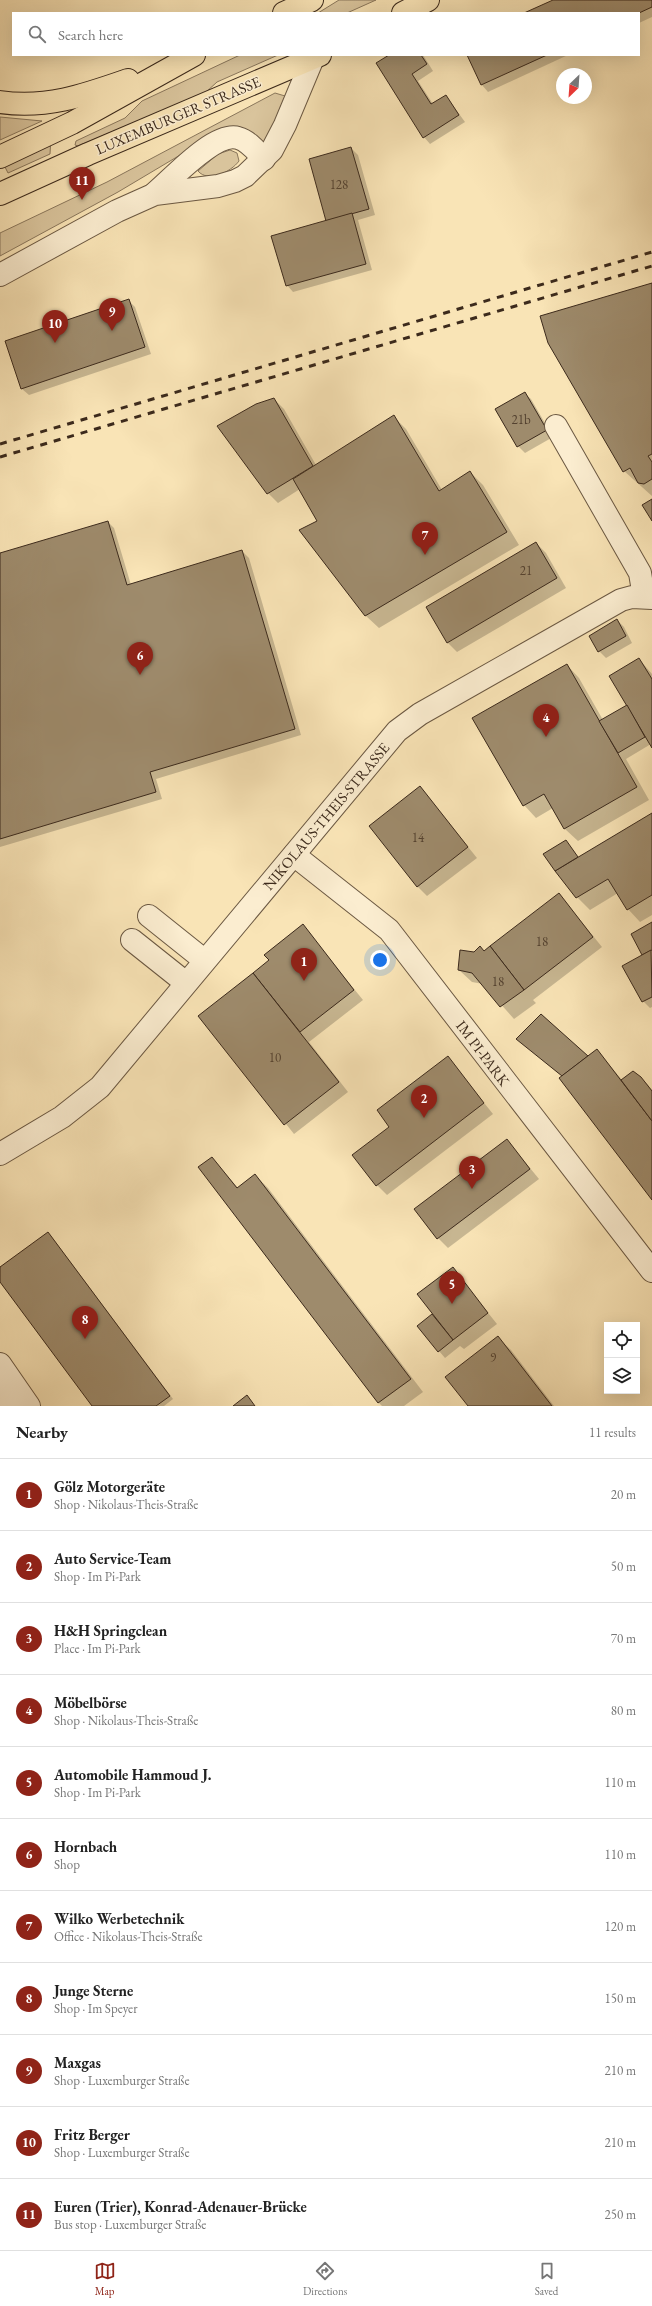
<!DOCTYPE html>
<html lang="en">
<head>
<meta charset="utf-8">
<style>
  :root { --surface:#fff; --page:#f2f2f2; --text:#222; --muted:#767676; --line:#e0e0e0; --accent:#8f2418 }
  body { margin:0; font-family:"EB Garamond",serif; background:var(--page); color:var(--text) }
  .controls { position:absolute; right:12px; bottom:12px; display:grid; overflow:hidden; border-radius:0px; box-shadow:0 4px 16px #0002 }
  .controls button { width:36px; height:36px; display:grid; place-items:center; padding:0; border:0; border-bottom:1px solid var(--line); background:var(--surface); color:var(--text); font:20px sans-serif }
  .compass { position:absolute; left:556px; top:68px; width:36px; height:36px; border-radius:50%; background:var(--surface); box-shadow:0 4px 16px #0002; rotate:205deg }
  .you { position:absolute; left:380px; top:960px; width:14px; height:14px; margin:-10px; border:3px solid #fff; border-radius:50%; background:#1a73e8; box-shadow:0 0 0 6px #1a73e833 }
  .badge { display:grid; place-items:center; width:26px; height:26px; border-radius:50%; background:var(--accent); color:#fff; font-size:13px; font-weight:700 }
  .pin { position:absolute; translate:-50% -33px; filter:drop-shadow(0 1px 2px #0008) }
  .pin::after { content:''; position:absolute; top:21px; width:14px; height:12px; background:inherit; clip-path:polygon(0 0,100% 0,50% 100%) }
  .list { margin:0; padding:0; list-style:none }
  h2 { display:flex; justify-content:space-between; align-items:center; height:52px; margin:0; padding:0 16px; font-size:17px }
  h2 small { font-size:13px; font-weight:400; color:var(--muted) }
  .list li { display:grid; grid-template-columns:26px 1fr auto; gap:12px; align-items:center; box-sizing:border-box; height:72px; padding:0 16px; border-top:1px solid var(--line) }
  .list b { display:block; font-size:15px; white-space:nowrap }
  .list p { margin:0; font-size:13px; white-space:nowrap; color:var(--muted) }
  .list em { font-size:13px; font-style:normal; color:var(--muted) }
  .icon { flex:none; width:22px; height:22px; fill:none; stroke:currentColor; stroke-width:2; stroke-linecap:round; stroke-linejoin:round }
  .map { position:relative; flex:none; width:652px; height:1406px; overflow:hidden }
  .search { position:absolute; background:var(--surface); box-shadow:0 4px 16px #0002; left:12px; right:12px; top:12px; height:44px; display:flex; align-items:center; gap:10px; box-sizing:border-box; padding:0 14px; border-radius:0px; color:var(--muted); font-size:15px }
  .sheet { height:844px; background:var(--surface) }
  nav { display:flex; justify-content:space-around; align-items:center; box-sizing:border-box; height:56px; border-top:1px solid var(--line); background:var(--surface); font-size:11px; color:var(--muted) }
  nav a { display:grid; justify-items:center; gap:2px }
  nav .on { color:var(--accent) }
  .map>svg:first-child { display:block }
</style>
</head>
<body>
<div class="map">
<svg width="652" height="1406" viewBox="0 0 652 1406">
  <rect width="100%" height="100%" fill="#f9e4b6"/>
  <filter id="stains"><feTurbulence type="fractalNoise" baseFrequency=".005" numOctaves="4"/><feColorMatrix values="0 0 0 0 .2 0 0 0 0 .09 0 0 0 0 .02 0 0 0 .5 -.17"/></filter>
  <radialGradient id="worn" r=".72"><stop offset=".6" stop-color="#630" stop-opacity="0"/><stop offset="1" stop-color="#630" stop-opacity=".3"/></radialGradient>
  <g fill="#d9c49c" stroke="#8a775c">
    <path d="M 339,0 L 376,0 L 347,13 L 318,13 Z"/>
    <path d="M 240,55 L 278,55 L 217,82 L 205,93 L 78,146 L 75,145 L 76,141 L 125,118 L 142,101 Z"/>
    <path d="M 275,93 L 285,96 L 270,135 L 263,145 L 202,142 L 118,192 L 0,256 L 0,233 L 107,182 Z"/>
    <path d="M 0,117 L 42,121 L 0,140 Z"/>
    <path d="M 51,136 L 50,154 L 8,173 L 2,161 Z"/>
    <path d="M 230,150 L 237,153 L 239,161 C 231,172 208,183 198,171 L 218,154 Z"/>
  </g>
  <g fill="#0003">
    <path d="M 555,0 L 652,0 L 652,17 L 639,23 L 639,13 L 527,13 Z"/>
    <path d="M 391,55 L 423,55 L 433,71 L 418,81 L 433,104 L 446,96 L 465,122 L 430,144 L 424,137 Z"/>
    <path d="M 468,55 L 568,55 L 488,92 L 482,85 Z"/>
    <path d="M 351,148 L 358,155 L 375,215 L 358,220 L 372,270 L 293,292 L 287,285 L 328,221 Z"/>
    <path d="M 652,284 L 652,496 L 624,471 Z"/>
    <path d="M 128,300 L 135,307 L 151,354 L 29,395 L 22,389 Z"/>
    <path d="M 524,393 L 531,399 L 553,437 L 525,453 L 518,446 Z"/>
    <path d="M 274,399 L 284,409 L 316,465 L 394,417 L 406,429 L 442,490 L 470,472 L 483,485 L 519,545 L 379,628 L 366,616 L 300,531 L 318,521 L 300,489 L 278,503 L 268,493 Z"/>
    <path d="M 108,522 L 114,528 L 131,585 L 242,551 L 249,558 L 301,735 L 156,779 L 162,799 L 0,847 L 0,554 Z"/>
    <path d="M 536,543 L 546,553 L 566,588 L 457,652 L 447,642 Z"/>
    <path d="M 617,620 L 624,627 L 632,643 L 606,658 L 599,651 Z"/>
    <path d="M 639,659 L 652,674 L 652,746 L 651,744 L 626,759 L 649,800 L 578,841 L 565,829 L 553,808 L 536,818 L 524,805 L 567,665 L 579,678 L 603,720 L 628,706 Z"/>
    <path d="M 420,787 L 477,858 L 427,896 L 417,886 Z"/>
    <path d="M 652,814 L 652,915 L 640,922 L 628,909 L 618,893 L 590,910 L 577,897 L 544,854 L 566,842 L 579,858 Z"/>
    <path d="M 559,894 L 602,947 L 533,1000 L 536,1003 L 514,1019 L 483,984 L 472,982 L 459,970 L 474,953 L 484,952 Z"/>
    <path d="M 652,924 L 652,1007 L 650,1008 L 643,1001 L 644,955 Z"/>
    <path d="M 303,926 L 363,1000 L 309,1042 L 348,1092 L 294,1134 L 200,1016 L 270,961 Z"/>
    <path d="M 518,1039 L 588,1058 L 597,1050 L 622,1080 L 640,1077 L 648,1085 L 652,1090 L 652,1198 L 563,1077 Z"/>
    <path d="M 448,1058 L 493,1114 L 387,1195 L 377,1185 L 391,1127 Z"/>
    <path d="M 507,1140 L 539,1179 L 448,1248 L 438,1238 Z"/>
    <path d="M 212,1158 L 238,1188 L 255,1175 L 268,1188 L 423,1392 L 404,1406 L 382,1406 L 379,1403 L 200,1168 Z"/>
    <path d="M 51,1236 L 173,1399 L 164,1406 L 94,1406 L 0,1280 L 0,1268 Z"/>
    <path d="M 453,1269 L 497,1324 L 464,1349 L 460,1346 L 445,1358 L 439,1351 L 432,1315 L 439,1321 Z"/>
    <path d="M 498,1338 L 511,1350 L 554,1406 L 469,1406 Z"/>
  </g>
  <g fill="#9e8b6c" stroke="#3c2a1c">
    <path d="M 553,0 L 652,0 L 652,7 L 639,13 L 524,13 Z"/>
    <path d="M 389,55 L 421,55 L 427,64 L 412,74 L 431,104 L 446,95 L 459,115 L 423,138 L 376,63 Z"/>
    <path d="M 467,55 L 547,55 L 481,85 Z"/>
    <path d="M 351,147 L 369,209 L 326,221 L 309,159 Z"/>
    <path d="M 352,213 L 366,264 L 286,286 L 271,236 Z"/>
    <path d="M 652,283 L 652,454 L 648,456 L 652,462 L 652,479 L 644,484 L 638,483 L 630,468 L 623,472 L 548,343 L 540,316 Z"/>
    <path d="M 129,299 L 145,347 L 21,389 L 5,341 Z"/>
    <path d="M 525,392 L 547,430 L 517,447 L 495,409 Z"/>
    <path d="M 274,398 L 313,466 L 267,494 L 217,426 L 256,404 Z"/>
    <path d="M 394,415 L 439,491 L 470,471 L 507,532 L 365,616 L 299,530 L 317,521 L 293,479 Z"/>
    <path d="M 652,499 L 652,521 L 642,505 Z"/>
    <path d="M 108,521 L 127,585 L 242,550 L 295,729 L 150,772 L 156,792 L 0,839 L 0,553 Z"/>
    <path d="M 536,542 L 557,578 L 447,643 L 426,607 Z"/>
    <path d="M 617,619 L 626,636 L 598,652 L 589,636 Z"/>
    <path d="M 639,658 L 652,679 L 652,748 L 609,676 Z"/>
    <path d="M 567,664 L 637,787 L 564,829 L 544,794 L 523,806 L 472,718 Z"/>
    <path d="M 627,705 L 645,737 L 618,753 L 599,721 Z"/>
    <path d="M 420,786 L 468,847 L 417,887 L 369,826 Z"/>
    <path d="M 652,813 L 652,895 L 627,910 L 608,879 L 576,898 L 555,871 Z"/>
    <path d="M 566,840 L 578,857 L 555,871 L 543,854 Z"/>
    <path d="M 559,893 L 593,937 L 524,990 L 490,946 Z"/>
    <path d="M 652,922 L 652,950 L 642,955 L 631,934 Z"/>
    <path d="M 303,924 L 354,990 L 300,1032 L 253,973 L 269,960 L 264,955 Z"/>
    <path d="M 480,946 L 484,951 L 490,946 L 524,990 L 500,1007 L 472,973 L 458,970 L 460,950 L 474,952 Z"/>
    <path d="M 651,950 L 652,997 L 642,1002 L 622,966 Z"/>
    <path d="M 253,973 L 339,1082 L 284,1125 L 198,1016 Z"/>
    <path d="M 541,1014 L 588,1056 L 562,1076 L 516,1039 Z"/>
    <path d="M 597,1049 L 652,1121 L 652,1200 L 559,1078 Z"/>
    <path d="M 448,1056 L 484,1103 L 376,1186 L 352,1155 L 389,1127 L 377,1110 Z"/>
    <path d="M 633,1071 L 641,1077 L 652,1091 L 652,1121 L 621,1080 Z"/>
    <path d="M 507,1139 L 530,1169 L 437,1239 L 414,1209 Z"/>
    <path d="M 212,1157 L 237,1188 L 255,1174 L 411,1379 L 378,1403 L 198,1167 Z"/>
    <path d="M 48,1232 L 170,1396 L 156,1406 L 92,1406 L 0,1282 L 0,1267 Z"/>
    <path d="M 453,1267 L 488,1313 L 453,1340 L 417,1294 Z"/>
    <path d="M 432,1314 L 453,1340 L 438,1352 L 417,1326 Z"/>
    <path d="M 498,1336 L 552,1406 L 468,1406 L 445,1377 Z"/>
    <path d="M 247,1395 L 255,1406 L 233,1406 Z"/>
  </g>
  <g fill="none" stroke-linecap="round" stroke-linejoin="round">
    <defs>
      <g id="minor">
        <path d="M 155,193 C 172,179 215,131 238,138 C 249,141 256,151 264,159"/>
        <path d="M 0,275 L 117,211 L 155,194 L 218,186 L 235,181 L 245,176 L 272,150 L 285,125 L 313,58"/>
        <path d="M 556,426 L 640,573 L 644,597"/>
        <path d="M 294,855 L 389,930 L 652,1271"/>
        <path d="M 149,916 L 204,960"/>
        <path d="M 132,940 L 186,983"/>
        <path d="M 0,1154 L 62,1117 L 100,1087 L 397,731 L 420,714 L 621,600 L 632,597 L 652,598"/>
        <path d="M 0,1364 L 29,1406"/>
        <path d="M 0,1393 L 10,1406"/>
      </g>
      <g id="major">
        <path d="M 284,13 L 312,0"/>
        <path d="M 403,13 L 428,0"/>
        <path d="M 0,102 C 46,109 85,95 128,80"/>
        <path d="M 0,157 L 72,123 L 194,55"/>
        <path d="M 0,194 L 88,154 L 320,55"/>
      </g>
    </defs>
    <use href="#minor" stroke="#6b5842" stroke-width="24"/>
    <use href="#major" stroke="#3c2a1c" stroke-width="24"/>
    <use href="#minor" stroke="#fbedd0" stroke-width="22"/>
    <use href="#major" stroke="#f9e4b6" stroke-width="22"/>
    <g stroke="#3c2a1c" stroke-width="3" stroke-dasharray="7 7" stroke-linecap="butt">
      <path d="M 0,444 L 652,252"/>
      <path d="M 0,457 L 652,266"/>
    </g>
  </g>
  <g text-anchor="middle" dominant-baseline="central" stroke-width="3" stroke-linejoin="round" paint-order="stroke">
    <g font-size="13" fill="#544230">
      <text x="339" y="184">128</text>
      <text x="521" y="419">21b</text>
      <text x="526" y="570">21</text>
      <text x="418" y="837">14</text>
      <text x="542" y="941">18</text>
      <text x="498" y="981">18</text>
      <text x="275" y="1057">10</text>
      <text x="493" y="1357">9</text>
    </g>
    <g font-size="15" fill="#3c2a1c" stroke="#fbedd0">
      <text transform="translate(178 115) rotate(-23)">LUXEMBURGER STRASSE</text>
      <text transform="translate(326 816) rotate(-50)">NIKOLAUS-THEIS-STRASSE</text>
      <text transform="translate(483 1053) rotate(53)">IM PI-PARK</text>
    </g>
  </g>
  <rect width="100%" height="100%" filter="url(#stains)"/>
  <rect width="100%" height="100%" fill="url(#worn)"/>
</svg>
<div class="controls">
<button><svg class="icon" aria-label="locate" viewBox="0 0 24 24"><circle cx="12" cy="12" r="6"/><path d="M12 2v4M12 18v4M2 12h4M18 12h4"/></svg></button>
<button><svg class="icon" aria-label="layers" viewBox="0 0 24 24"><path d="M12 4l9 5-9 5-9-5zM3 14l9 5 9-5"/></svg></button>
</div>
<svg class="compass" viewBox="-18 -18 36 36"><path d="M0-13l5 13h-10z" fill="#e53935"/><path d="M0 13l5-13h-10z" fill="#767676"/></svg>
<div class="you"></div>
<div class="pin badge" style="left:304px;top:981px">1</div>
<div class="pin badge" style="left:424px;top:1118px">2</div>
<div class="pin badge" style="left:472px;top:1189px">3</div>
<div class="pin badge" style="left:546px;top:737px">4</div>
<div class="pin badge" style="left:452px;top:1304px">5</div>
<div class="pin badge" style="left:140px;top:675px">6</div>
<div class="pin badge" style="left:425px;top:555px">7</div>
<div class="pin badge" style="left:85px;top:1339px">8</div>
<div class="pin badge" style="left:112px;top:331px">9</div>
<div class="pin badge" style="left:55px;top:343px">10</div>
<div class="pin badge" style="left:82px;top:200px">11</div>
<div class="search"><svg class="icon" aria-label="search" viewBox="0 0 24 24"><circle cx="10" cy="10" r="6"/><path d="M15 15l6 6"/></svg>Search here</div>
</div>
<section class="sheet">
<h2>Nearby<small>11 results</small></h2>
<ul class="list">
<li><span class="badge">1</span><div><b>Gölz Motorgeräte</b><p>Shop · Nikolaus-Theis-Straße</p></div><em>20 m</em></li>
<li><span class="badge">2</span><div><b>Auto Service-Team</b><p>Shop · Im Pi-Park</p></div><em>50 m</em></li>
<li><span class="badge">3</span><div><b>H&amp;H Springclean</b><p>Place · Im Pi-Park</p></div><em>70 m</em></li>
<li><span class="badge">4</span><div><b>Möbelbörse</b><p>Shop · Nikolaus-Theis-Straße</p></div><em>80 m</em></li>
<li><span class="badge">5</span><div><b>Automobile Hammoud J.</b><p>Shop · Im Pi-Park</p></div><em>110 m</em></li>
<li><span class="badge">6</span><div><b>Hornbach</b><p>Shop</p></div><em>110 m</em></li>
<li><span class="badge">7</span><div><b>Wilko Werbetechnik</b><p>Office · Nikolaus-Theis-Straße</p></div><em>120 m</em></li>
<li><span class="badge">8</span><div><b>Junge Sterne</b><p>Shop · Im Speyer</p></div><em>150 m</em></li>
<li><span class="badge">9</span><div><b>Maxgas</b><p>Shop · Luxemburger Straße</p></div><em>210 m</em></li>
<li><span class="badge">10</span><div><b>Fritz Berger</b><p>Shop · Luxemburger Straße</p></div><em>210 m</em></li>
<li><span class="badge">11</span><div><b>Euren (Trier), Konrad-Adenauer-Brücke</b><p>Bus stop · Luxemburger Straße</p></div><em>250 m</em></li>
</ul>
</section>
<nav>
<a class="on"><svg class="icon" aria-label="map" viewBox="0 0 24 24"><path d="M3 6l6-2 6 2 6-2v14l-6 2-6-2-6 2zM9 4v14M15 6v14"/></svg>Map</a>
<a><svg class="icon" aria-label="directions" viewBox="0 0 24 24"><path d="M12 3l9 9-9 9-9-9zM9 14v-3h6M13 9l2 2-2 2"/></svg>Directions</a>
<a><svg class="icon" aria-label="saved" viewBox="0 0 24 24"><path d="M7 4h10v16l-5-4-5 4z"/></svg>Saved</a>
</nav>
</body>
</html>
